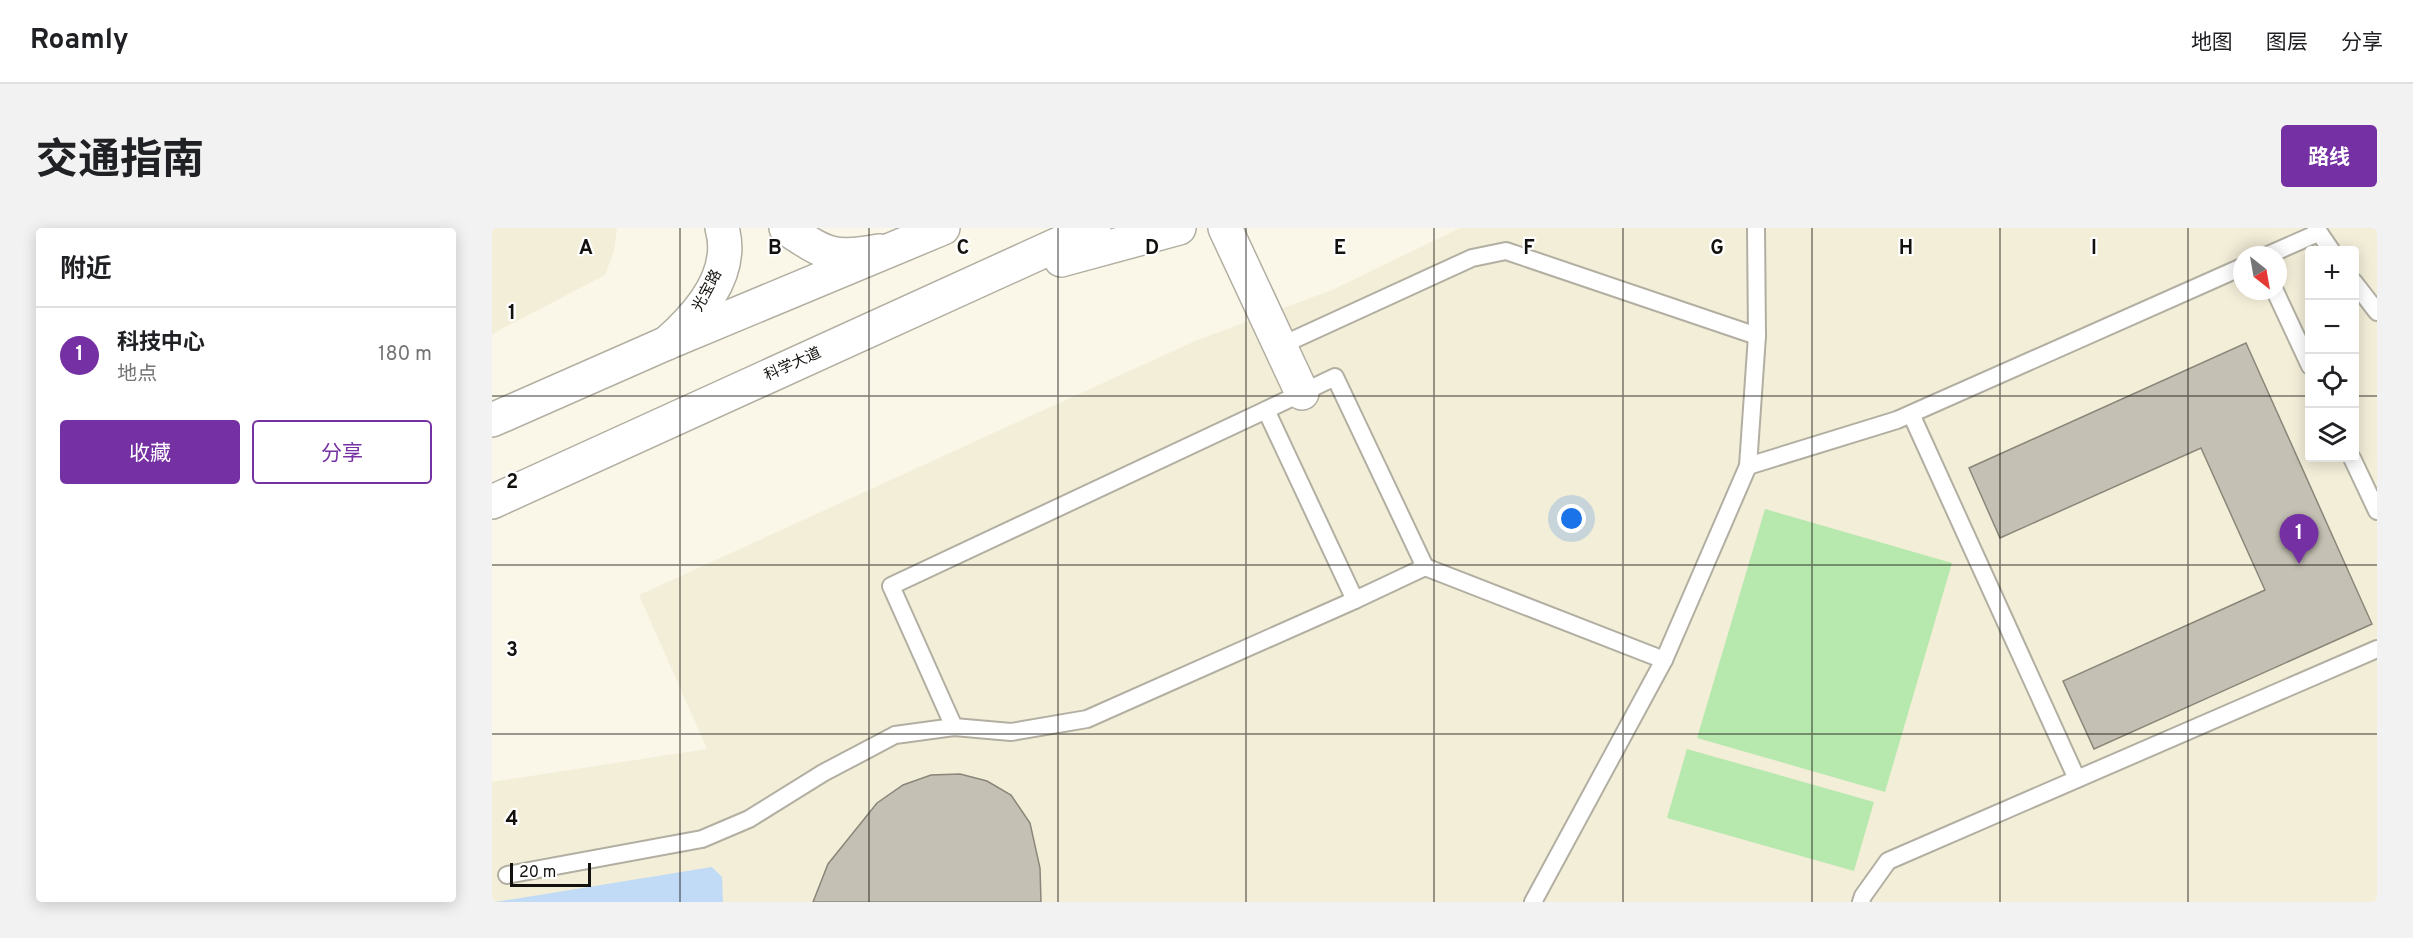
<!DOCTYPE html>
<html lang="zh">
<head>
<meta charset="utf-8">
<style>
  :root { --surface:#fff; --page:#f2f2f2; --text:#202124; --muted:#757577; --line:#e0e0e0; --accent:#7530a3 }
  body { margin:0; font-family:Overpass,"Noto Sans SC",sans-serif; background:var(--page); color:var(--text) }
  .controls { position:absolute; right:18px; top:18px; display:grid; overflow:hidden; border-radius:6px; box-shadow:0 3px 15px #0003 }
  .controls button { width:54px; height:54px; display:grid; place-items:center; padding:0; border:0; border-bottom:2px solid var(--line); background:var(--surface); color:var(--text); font:30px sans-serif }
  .compass { position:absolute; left:1741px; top:18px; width:54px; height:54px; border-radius:50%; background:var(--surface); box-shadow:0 3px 15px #0003; rotate:149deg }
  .scale { position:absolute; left:18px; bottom:15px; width:81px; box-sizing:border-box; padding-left:6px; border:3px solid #13110d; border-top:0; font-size:16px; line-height:21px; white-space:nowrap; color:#13110d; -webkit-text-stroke:4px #fff; paint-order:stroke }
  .you { position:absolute; left:1080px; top:291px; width:21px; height:21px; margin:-15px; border:4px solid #fff; border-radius:50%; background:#1a73e8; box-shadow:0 0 0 9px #1a73e833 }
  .badge { display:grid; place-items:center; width:39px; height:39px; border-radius:50%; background:var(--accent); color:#fff; font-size:20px; font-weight:700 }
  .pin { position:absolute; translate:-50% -50px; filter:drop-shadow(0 2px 3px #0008) }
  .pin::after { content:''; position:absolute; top:32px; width:21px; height:18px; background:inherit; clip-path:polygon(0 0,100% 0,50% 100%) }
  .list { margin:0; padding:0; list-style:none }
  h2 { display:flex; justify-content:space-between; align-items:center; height:78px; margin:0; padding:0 24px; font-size:26px }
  h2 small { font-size:20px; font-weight:400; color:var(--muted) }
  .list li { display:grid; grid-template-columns:39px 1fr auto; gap:18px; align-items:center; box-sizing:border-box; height:96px; padding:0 24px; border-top:2px solid var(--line) }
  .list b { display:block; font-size:22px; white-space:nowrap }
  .list p { margin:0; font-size:20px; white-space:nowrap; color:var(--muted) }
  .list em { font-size:20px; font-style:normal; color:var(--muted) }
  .actions { display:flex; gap:12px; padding:18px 24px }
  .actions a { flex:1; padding:14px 0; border:2px solid var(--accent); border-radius:6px; text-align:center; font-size:21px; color:var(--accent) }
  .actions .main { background:var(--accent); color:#fff }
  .icon { flex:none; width:33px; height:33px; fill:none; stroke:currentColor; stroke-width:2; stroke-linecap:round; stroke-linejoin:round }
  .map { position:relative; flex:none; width:1885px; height:674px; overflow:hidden; border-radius:6px }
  header { display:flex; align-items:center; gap:36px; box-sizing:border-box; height:84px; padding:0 30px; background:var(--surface); border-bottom:2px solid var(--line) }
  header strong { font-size:28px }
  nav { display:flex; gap:33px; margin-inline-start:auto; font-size:21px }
  .intro { display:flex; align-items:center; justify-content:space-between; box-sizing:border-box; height:144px; padding:0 36px }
  h1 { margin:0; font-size:42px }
  .button { padding:15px 27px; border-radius:6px; background:var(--accent); color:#fff; font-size:21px; font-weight:700 }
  main { display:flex; gap:36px; padding:0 36px }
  aside { flex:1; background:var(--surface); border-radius:6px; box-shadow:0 3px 15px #0003 }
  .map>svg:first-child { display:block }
</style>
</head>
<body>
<header>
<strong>Roamly</strong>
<nav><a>地图</a><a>图层</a><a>分享</a></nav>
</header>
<div class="intro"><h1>交通指南</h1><a class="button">路线</a></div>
<main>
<aside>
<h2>附近<small></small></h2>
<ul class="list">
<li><span class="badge">1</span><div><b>科技中心</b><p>地点</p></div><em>180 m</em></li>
</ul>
<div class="actions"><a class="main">收藏</a><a>分享</a></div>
</aside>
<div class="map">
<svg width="1885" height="674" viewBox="0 0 1885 674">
  <rect width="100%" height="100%" fill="#faf7e9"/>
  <g fill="#f3eed8" fill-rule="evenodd">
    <path d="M 0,0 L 125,0 L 122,23 L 113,47 L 0,106 Z"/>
    <path d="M 968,0 L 1885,0 L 1885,674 L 0,674 L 0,554 L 215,521 L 147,367 L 703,113 L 840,62 ZM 1818,22 L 1862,22 L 1862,230 L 1818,230 ZM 1750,27 L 1786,27 L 1786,63 L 1750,63 Z"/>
  </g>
  <g fill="#b7e8ad">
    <path d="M 1273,281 L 1460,335 L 1393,564 L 1205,510 Z"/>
    <path d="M 1195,521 L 1382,574 L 1362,643 L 1175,590 Z"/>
  </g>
  <path fill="#c1dbf7" d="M 220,639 L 230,649 L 231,674 L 3,674 Z"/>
  <g fill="#c4c0b3" stroke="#8a877a" stroke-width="1.5">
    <path d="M 1754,115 L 1880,396 L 1602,521 L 1571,453 L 1773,362 L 1709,220 L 1508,310 L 1477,240 Z"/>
    <path d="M 468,546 L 495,553 L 519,567 L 538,595 L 548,640 L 549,674 L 321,674 L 336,636 L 385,575 L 411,557 L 439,547 Z"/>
  </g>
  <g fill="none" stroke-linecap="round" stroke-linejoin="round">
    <defs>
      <g id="service">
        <path d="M 1824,0 L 1839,22"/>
        <path d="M 1776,27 L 1826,5"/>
        <path d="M 1862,54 L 1885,84"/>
        <path d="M 1783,63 L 1818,138"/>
        <path d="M 788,118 L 980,30 L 1014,23 L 1265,108"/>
        <path d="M 1419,186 L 1585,551"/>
        <path d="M 1860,230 L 1885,283"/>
        <path d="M 1256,238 L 1265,108 L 1264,0"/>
        <path d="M 933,339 L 863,372 L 774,182 L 843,149 L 933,339 L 1172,432"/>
        <path d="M 462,499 L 399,358 L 774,182"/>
        <path d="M 15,647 L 210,611 L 257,591 L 331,545 L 403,507 L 462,499 L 519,504 L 595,491 L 863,372"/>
        <path d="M 1041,674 L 1172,432 L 1256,238 L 1405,192 L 1750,39"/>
        <path d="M 1369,674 L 1371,668 L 1396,633 L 1885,421"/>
      </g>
      <path id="minor" d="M 733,0 L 810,165"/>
      <g id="tertiary">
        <path d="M 294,0 C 333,26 340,32 387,23"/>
        <path d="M 175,115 C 207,87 243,45 230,0"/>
      </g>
      <g id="primary">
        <path d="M 569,32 L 687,0"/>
        <path d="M 0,192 L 175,115 L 451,0"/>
        <path d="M 0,274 L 602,0"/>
      </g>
    </defs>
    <use href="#service" stroke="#b2afa2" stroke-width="20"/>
    <use href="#minor" stroke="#b2afa2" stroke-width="36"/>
    <use href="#tertiary" stroke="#b2afa2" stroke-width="36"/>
    <use href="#primary" stroke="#b2afa2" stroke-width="36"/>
    <use href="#service" stroke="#fff" stroke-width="16"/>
    <use href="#minor" stroke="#fff" stroke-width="33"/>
    <use href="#tertiary" stroke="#fff" stroke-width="33"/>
    <use href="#primary" stroke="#fff" stroke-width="33"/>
  </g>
  <path fill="none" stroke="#13110d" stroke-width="1.5" stroke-opacity="0.55" d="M 188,0 L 188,674M 377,0 L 377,674M 566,0 L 566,674M 754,0 L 754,674M 942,0 L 942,674M 1131,0 L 1131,674M 1320,0 L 1320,674M 1508,0 L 1508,674M 1696,0 L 1696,674M 0,168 L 1818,168M 1862,168 L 1885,168M 0,337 L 1885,337M 0,506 L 1885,506"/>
  <g text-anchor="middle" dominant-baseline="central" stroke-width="4.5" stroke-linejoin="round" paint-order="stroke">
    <g font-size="15" fill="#13110d" stroke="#fff">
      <text transform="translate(216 63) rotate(-62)">光宝路</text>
      <text transform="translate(301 137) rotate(-24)">科学大道</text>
    </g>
  </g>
  <g font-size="20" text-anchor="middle" font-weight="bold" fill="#13110d" stroke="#fff" stroke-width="4.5" stroke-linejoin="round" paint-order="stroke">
    <text x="94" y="26">A</text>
    <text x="283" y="26">B</text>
    <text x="471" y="26">C</text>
    <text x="660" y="26">D</text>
    <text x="848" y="26">E</text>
    <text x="1037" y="26">F</text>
    <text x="1225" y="26">G</text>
    <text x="1414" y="26">H</text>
    <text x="1602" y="26">I</text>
    <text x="20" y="91">1</text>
    <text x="20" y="260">2</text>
    <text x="20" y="428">3</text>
    <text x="20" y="597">4</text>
  </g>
</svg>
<div class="controls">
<button>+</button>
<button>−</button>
<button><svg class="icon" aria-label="locate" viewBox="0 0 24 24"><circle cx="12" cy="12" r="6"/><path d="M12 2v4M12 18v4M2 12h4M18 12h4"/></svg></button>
<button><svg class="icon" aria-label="layers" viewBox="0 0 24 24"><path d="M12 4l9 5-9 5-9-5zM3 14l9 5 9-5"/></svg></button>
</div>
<svg class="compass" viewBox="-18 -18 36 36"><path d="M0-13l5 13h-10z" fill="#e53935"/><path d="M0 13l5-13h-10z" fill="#757577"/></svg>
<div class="scale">20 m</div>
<div class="you"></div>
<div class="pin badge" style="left:1807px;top:336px">1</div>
</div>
</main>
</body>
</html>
